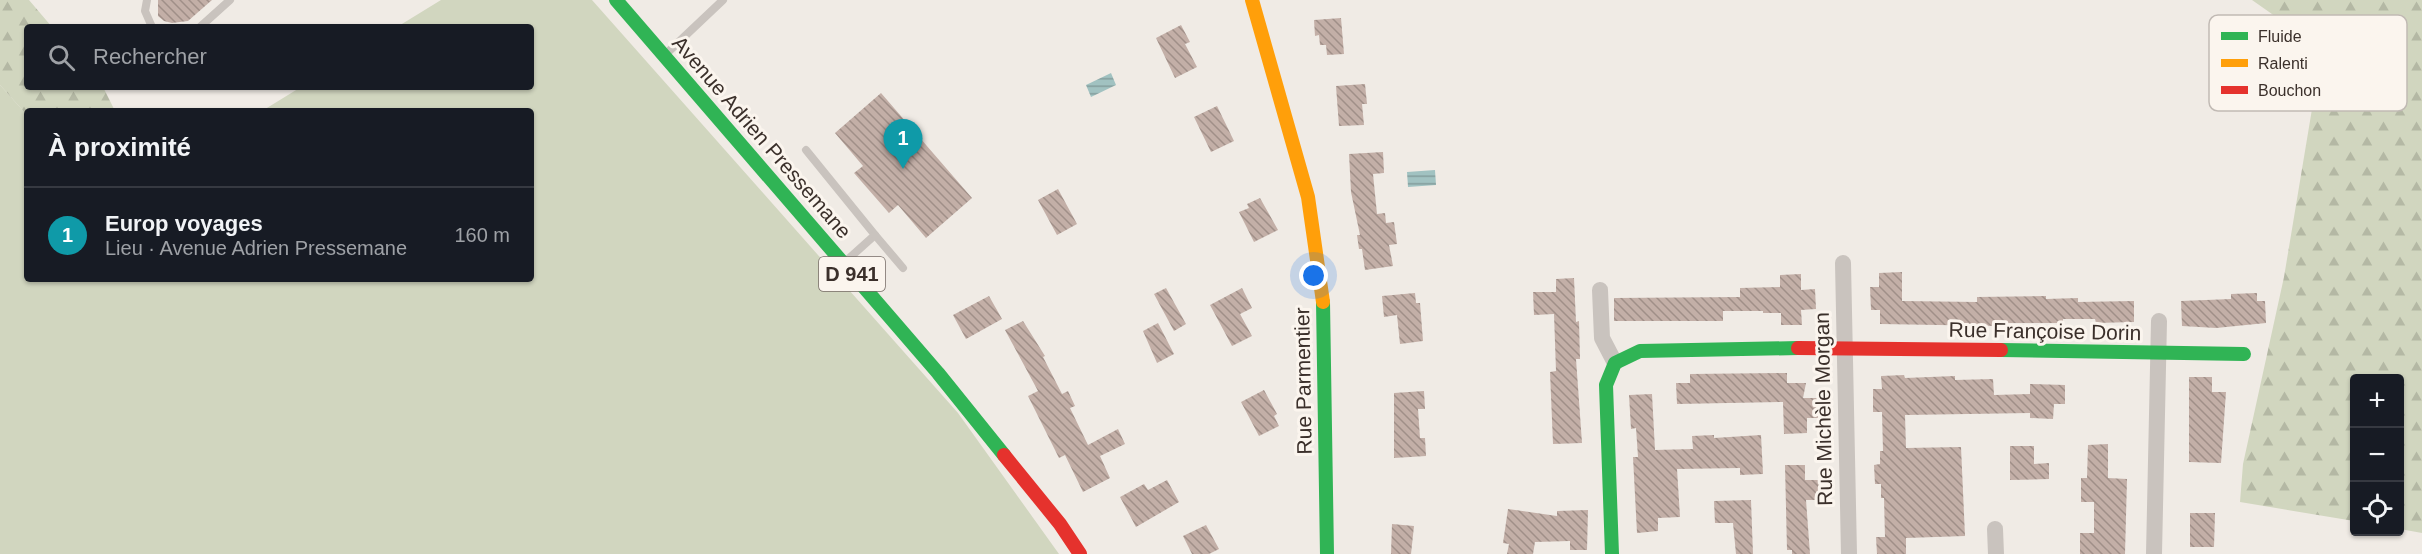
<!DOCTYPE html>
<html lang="fr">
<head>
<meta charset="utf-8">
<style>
  :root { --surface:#171b24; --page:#20242c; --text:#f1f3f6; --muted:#9ea1a6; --line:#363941; --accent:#d93025 }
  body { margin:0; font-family:Arial,sans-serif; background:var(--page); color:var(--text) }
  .controls { position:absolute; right:18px; bottom:18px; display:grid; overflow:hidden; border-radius:6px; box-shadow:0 2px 4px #0004 }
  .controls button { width:54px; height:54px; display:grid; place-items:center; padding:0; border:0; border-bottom:2px solid var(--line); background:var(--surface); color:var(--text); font:30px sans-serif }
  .you { position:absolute; left:1314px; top:276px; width:21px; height:21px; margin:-15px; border:4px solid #fff; border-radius:50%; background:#1a73e8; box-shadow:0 0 0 9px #1a73e833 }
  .badge { display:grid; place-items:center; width:39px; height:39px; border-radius:50%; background:var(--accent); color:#fff; font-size:20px; font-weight:700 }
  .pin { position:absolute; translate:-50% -50px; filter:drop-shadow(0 2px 3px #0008) }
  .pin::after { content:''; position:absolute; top:32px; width:21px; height:18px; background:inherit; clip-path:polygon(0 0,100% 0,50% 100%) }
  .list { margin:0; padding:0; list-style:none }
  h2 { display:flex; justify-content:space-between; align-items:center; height:78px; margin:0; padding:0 24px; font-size:26px }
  h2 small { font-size:20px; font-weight:400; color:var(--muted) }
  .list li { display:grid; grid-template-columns:39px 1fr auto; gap:18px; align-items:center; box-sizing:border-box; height:96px; padding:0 24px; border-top:2px solid var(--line) }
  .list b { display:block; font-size:22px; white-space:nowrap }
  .list p { margin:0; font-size:20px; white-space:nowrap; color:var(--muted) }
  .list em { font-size:20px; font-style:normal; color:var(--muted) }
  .icon { flex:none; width:33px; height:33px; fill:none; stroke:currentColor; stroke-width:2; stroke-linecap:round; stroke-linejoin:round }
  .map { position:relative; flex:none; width:2422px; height:554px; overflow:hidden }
  .search { position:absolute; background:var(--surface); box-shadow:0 2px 4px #0004; left:24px; top:24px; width:510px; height:66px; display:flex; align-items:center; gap:15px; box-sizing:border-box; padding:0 21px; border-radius:6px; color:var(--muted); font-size:22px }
  .panel { position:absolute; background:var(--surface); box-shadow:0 2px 4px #0004; left:24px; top:108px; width:510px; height:174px; border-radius:6px }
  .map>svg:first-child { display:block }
</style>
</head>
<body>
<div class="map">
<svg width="2422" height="554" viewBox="0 0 2422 554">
  <defs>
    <pattern id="forest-firs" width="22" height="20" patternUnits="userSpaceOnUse" patternTransform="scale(1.5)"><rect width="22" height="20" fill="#d1d6bf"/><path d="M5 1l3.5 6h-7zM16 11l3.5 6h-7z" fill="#b4b8a4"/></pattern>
    <pattern id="water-rules" width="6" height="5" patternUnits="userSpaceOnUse" patternTransform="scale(1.5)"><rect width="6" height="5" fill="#a1c2c1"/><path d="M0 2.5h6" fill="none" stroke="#849e9d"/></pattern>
    <pattern id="building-back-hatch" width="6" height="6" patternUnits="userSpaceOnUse" patternTransform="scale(1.5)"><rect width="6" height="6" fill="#c3afa7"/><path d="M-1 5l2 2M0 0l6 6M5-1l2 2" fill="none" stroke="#a08f88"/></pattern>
  </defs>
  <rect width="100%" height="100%" fill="#f0ebe5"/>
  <path fill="#d1d6bf" d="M 441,0 L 592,0 L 958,413 L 1059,554 L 0,554 L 0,85 L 27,115 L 27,279 L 531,279 L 531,111 L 262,111 L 301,87 L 531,87 L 531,27 L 397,27 Z"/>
  <g fill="url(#forest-firs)">
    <path d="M 0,0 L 29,0 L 52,27 L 27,27 L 27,87 L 103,87 L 115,111 L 27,111 L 27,115 L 0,85 Z"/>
    <path d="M 2252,0 L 2422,0 L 2422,533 L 2400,529 L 2400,378 L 2354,378 L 2354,521 L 2240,502 L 2243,464 L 2284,277 L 2322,49 Z"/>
  </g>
  <g fill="url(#water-rules)">
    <path d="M 1111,73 L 1116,85 L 1091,97 L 1086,85 Z"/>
    <path d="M 1435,170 L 1436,185 L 1408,187 L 1407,172 Z"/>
  </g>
  <g fill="url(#building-back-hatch)">
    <path d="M 158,0 L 212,0 L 188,21 L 172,23 L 164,21 L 158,16 Z"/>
    <path d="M 1341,18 L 1344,54 L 1327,55 L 1326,45 L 1320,45 L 1319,35 L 1315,36 L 1314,20 Z"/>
    <path d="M 1181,25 L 1190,42 L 1185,44 L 1197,67 L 1175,78 L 1156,38 Z"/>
    <path d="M 1365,84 L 1367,104 L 1362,104 L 1364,125 L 1339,126 L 1336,86 Z"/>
    <path d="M 881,93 L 972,198 L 926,238 L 898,205 L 889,213 L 854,173 L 863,166 L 835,133 Z"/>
    <path d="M 1217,106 L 1234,141 L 1211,152 L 1194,117 Z"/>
    <path d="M 1383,152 L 1384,173 L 1373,174 L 1377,214 L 1385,213 L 1386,223 L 1394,222 L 1397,244 L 1389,245 L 1393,266 L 1365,270 L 1362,249 L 1359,249 L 1357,235 L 1360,235 L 1351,192 L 1349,154 Z"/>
    <path d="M 1058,189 L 1077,224 L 1057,235 L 1038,200 Z"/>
    <path d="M 1260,198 L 1278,230 L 1254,242 L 1239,212 L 1249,208 L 1247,204 Z"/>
    <path d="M 1902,272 L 1902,301 L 1977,302 L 1977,297 L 2046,296 L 2046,299 L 2078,298 L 2078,302 L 2134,301 L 2134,322 L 2096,323 L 2095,319 L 2063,319 L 2063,323 L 1996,323 L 1997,326 L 1880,324 L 1880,310 L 1871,310 L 1870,287 L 1879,287 L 1879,273 Z"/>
    <path d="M 1801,274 L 1801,290 L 1815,289 L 1816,309 L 1801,310 L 1802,325 L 1781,325 L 1781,313 L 1763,313 L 1763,311 L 1723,311 L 1723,321 L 1614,321 L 1614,298 L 1740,297 L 1740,288 L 1780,287 L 1780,275 Z"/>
    <path d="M 1574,278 L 1576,322 L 1579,321 L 1580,359 L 1576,359 L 1582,443 L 1553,444 L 1550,372 L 1556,371 L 1554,314 L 1534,315 L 1533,292 L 1556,292 L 1556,279 Z"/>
    <path d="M 1166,288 L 1186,324 L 1174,331 L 1154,294 Z"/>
    <path d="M 1242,288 L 1252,308 L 1240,314 L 1252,336 L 1232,346 L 1210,305 Z"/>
    <path d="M 1415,293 L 1416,303 L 1420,303 L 1423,341 L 1400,344 L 1397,315 L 1384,317 L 1382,296 Z"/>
    <path d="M 2257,293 L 2257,301 L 2265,301 L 2266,323 L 2216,328 L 2182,326 L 2181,301 L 2231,299 L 2231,294 Z"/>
    <path d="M 989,296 L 1002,319 L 966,339 L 953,315 Z"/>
    <path d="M 1023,321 L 1045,356 L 1043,357 L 1062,394 L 1068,391 L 1075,406 L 1070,408 L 1088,445 L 1118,429 L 1125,444 L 1100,456 L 1110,478 L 1083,492 L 1065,455 L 1059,458 L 1028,396 L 1038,391 L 1005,330 Z"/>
    <path d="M 1158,323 L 1174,354 L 1157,363 L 1143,331 Z"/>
    <path d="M 1787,373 L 1787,383 L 1806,383 L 1803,398 L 1817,398 L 1818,418 L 1807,418 L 1807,433 L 1784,434 L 1783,402 L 1677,404 L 1676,383 L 1690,383 L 1690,374 Z"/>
    <path d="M 1904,375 L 1905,378 L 1955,376 L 1955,380 L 1993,379 L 1994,395 L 2030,394 L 2030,384 L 2065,385 L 2065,404 L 2054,404 L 2053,419 L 2030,418 L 2030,413 L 1905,415 L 1906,448 L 1961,447 L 1965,536 L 1906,538 L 1906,554 L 1877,554 L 1876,537 L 1885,537 L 1884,498 L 1881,498 L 1881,484 L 1875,484 L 1874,465 L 1880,464 L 1880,451 L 1883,451 L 1882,412 L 1873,412 L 1873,389 L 1882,389 L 1881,376 Z"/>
    <path d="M 2189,377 L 2212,377 L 2212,392 L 2226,392 L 2221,463 L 2189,462 Z"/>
    <path d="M 1264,390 L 1277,414 L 1274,416 L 1279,426 L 1259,436 L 1241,402 Z"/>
    <path d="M 1424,391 L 1425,409 L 1418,409 L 1420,438 L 1425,438 L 1426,456 L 1394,458 L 1394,393 Z"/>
    <path d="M 1652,394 L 1655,450 L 1693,449 L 1692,436 L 1714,435 L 1714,438 L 1761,435 L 1763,474 L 1740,475 L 1740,468 L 1677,469 L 1680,517 L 1658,518 L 1658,531 L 1637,533 L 1633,457 L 1638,457 L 1636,428 L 1631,429 L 1629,395 Z"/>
    <path d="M 2108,444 L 2108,478 L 2127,479 L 2125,554 L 2080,554 L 2080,533 L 2094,533 L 2094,502 L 2081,502 L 2081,478 L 2087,478 L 2088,445 Z"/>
    <path d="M 2010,446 L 2034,446 L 2034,464 L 2049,463 L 2049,479 L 2010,480 Z"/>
    <path d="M 1785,465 L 1805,465 L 1805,480 L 1820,480 L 1820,500 L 1806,500 L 1810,554 L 1792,554 L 1792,550 L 1787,550 Z"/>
    <path d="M 1167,480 L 1179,502 L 1136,527 L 1120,497 L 1144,484 L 1148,490 Z"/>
    <path d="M 1751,500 L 1753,554 L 1736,554 L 1733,523 L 1715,523 L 1714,501 Z"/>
    <path d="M 1508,509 L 1557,516 L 1557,511 L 1588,510 L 1587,550 L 1570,550 L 1570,541 L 1535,542 L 1533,554 L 1507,554 L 1509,544 L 1503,543 Z"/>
    <path d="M 2190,513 L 2215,513 L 2214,547 L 2190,547 Z"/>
    <path d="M 1392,524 L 1414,526 L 1411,554 L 1391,554 Z"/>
    <path d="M 1206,525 L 1219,549 L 1209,554 L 1192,554 L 1183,536 Z"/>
  </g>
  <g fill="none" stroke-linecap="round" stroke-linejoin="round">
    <g stroke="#c9c3be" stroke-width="8">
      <path d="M 147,0 L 145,11 L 152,27"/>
      <path d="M 200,27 L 230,0"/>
      <path d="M 667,53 L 723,0"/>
      <path d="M 806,150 L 875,235 L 846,261"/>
      <path d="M 875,235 L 903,268"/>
    </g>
    <g stroke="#c9c3be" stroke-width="16">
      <path d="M 1843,263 L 1849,554"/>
      <path d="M 1600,290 L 1602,338 L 1615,363"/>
      <path d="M 1995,529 L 1996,554"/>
      <path d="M 2154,554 L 2159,321"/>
    </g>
    <g stroke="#30b455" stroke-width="14">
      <path d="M 616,0 L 938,373 L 1004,455"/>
      <path d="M 1323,302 L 1327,554"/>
      <path d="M 2001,350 L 2244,354"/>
      <path d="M 1612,554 L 1606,385 L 1615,363 L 1640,351 L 1798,348"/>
    </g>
    <path stroke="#ff9f0a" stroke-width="14" d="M 1252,0 L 1308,197 L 1323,302"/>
    <g stroke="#e5322d" stroke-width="14">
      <path d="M 1798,348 L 2001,350"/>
      <path d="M 1004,455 L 1060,524 L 1080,554"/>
    </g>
  </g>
  <g text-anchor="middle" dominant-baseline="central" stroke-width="6" stroke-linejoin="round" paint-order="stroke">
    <rect fill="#fbf5ee" stroke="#756b66" stroke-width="1.5" x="819" y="257" width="66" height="34" rx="4.5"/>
    <g font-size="20" font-weight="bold" fill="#3b302b">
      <text x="852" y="274">D 941</text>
    </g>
    <g font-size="21" fill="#3b302b" stroke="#fbf5ee">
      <text transform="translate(762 137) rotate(49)">Avenue Adrien Pressemane</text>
      <text transform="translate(2045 331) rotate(1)">Rue Françoise Dorin</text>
      <text transform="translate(1303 381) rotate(-91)">Rue Parmentier</text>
      <text transform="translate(1823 409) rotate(-91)">Rue Michèle Morgan</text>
    </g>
  </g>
  <rect x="2209" y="15" width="198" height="96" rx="9" fill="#fbf5ee" stroke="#c1bab4" stroke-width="1.5"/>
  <rect x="2221" y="32" width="27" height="8" fill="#30b455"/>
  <rect x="2221" y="59" width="27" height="8" fill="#ff9f0a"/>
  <rect x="2221" y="86" width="27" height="8" fill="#e5322d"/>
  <g font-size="16" fill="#3b302b">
    <text x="2258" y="42">Fluide</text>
    <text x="2258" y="69">Ralenti</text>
    <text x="2258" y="96">Bouchon</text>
  </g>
</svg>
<div class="controls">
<button>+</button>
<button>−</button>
<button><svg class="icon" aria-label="locate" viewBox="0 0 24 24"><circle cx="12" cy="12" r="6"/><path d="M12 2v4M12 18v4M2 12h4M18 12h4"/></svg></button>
</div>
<div class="you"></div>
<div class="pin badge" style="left:903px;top:169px;background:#0f9aa8">1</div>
<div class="search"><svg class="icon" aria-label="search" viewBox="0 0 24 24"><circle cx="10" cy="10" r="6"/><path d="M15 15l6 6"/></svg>Rechercher</div>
<section class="panel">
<h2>À proximité<small></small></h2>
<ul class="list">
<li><span class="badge" style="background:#0f9aa8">1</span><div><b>Europ voyages</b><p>Lieu · Avenue Adrien Pressemane</p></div><em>160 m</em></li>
</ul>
</section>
</div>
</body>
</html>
